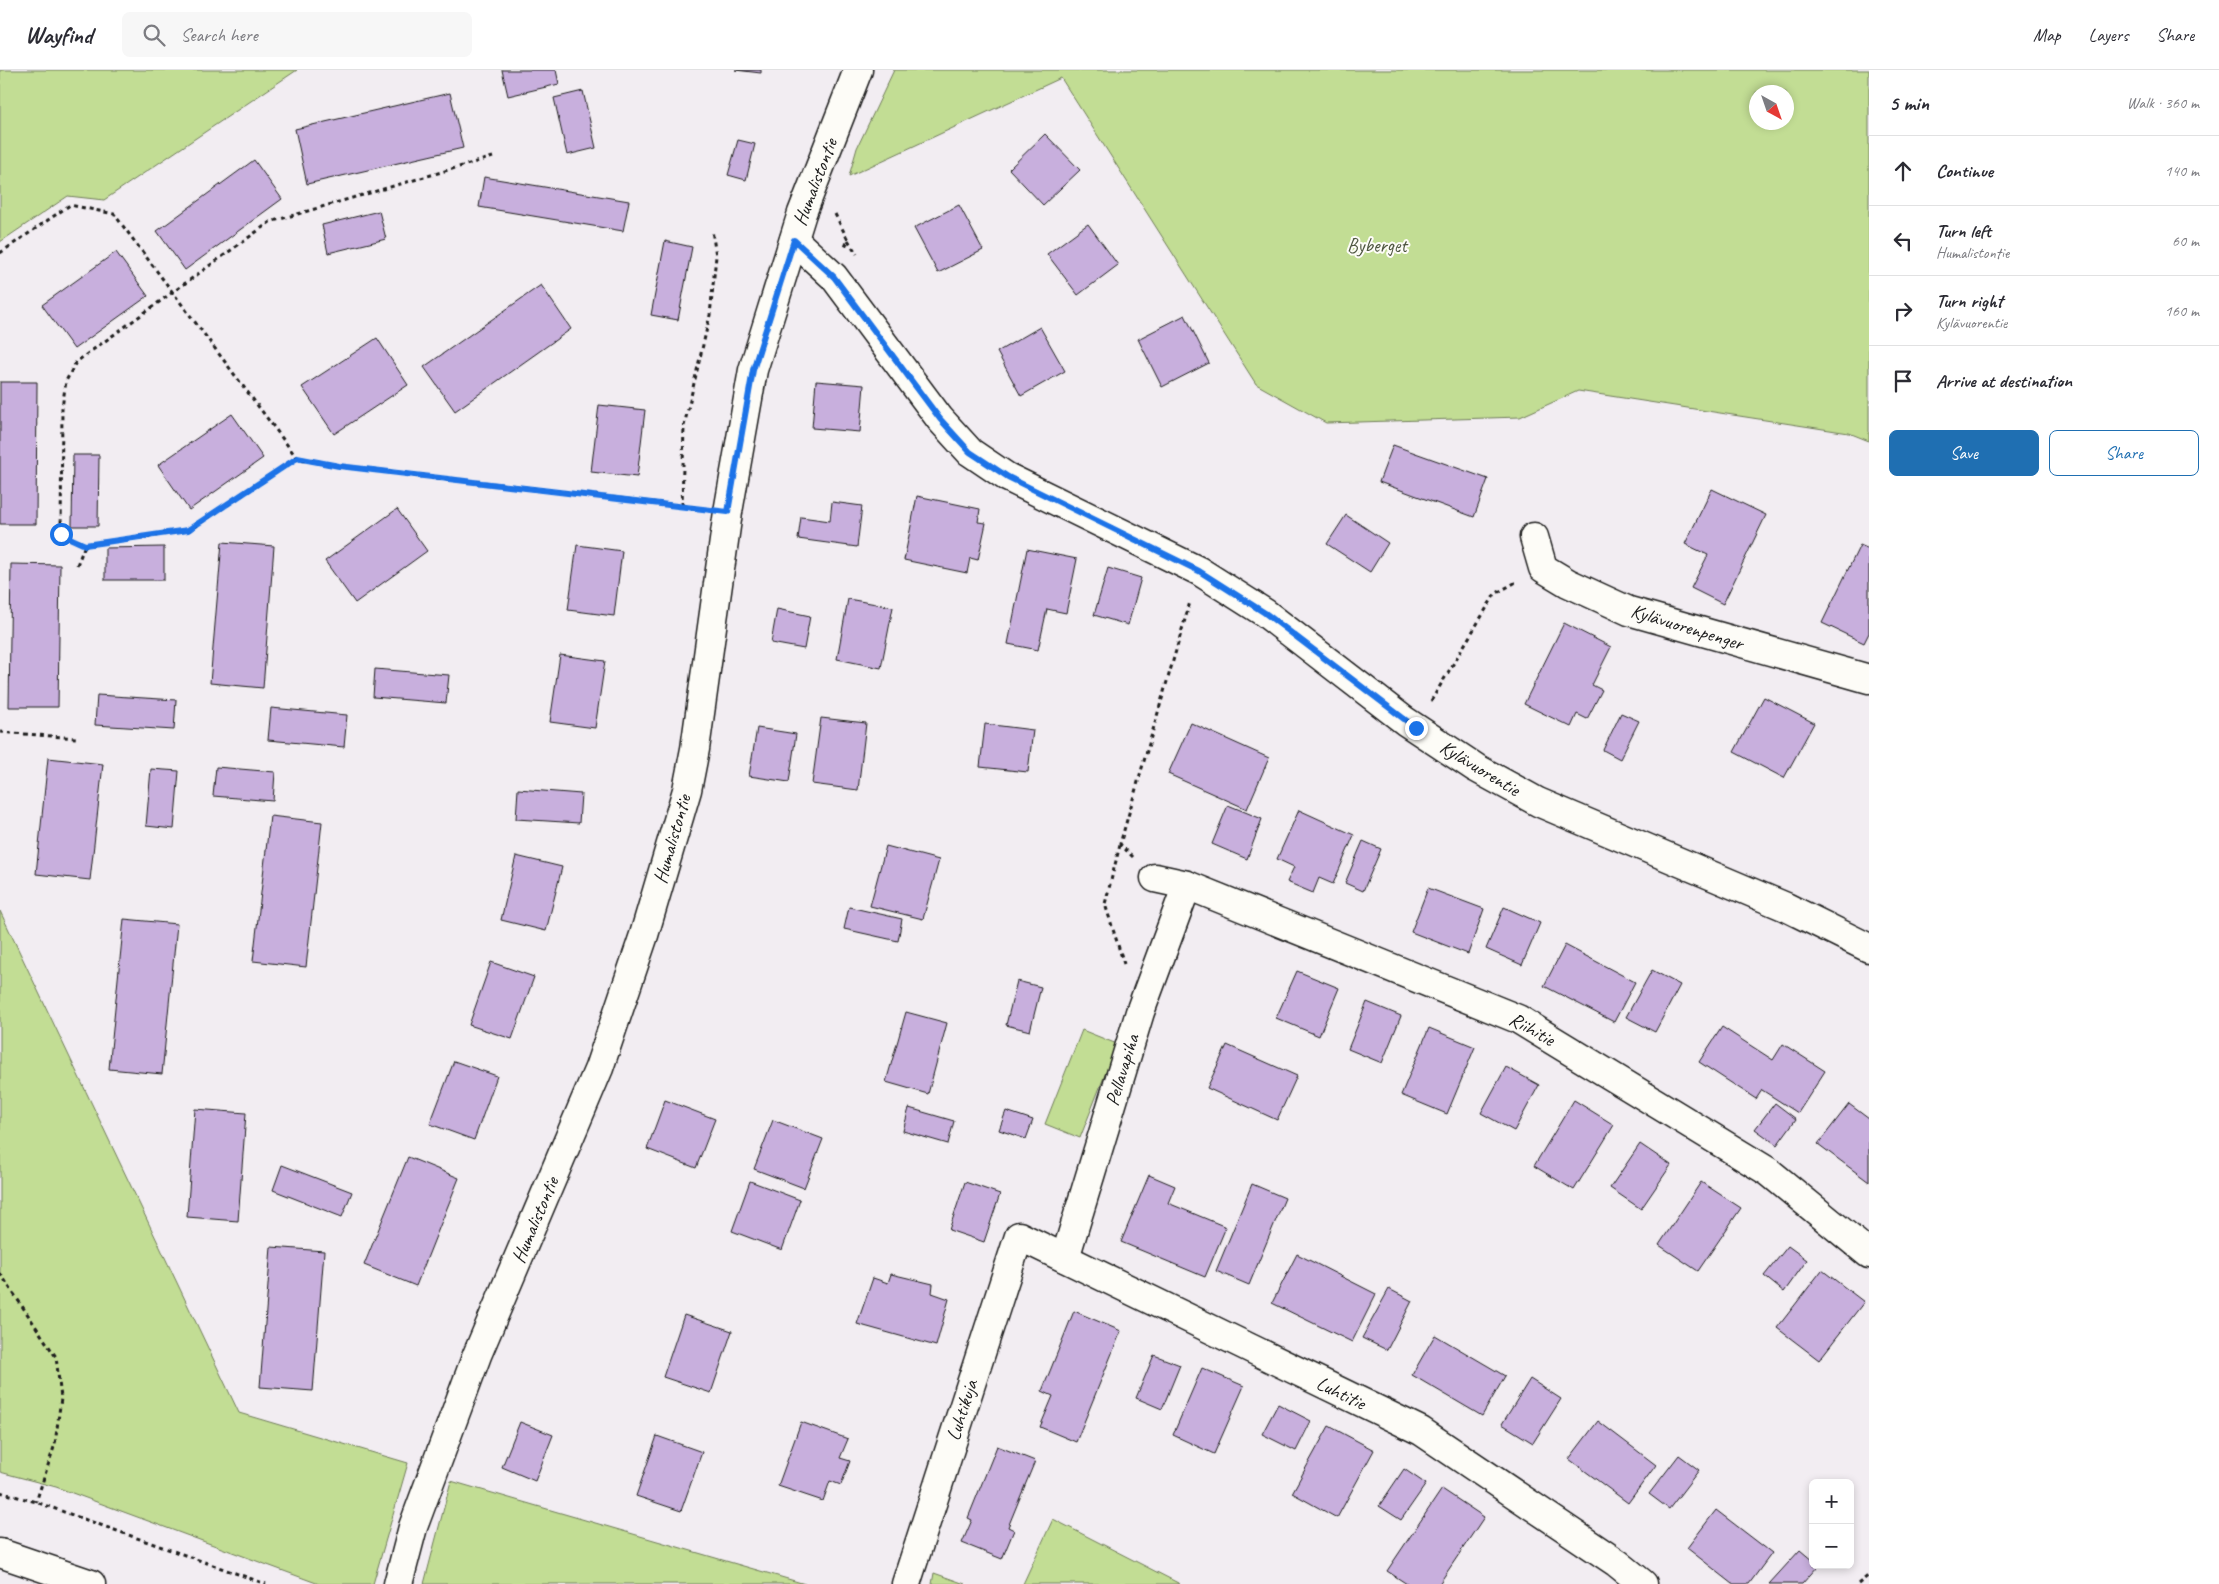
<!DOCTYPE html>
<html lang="en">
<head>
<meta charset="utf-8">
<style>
  :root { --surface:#fff; --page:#f7f7f7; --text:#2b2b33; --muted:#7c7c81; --line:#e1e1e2; --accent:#1f6fb2 }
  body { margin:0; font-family:Caveat,sans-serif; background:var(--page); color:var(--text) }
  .controls { position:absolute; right:15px; bottom:15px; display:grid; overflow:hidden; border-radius:8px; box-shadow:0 2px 8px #0003 }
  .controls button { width:45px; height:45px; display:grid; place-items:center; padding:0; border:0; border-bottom:1px solid var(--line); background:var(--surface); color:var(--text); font:25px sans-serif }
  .compass { position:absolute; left:1749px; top:15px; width:45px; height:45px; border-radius:50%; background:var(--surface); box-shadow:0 2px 8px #0003; rotate:140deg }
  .stop { position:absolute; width:15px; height:15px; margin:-11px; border:4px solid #1a73e8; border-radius:50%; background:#fff }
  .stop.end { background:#1a73e8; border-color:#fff; box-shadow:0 1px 5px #0008 }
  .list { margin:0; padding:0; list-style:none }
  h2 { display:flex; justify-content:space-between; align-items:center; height:65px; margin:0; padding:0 20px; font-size:21px }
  h2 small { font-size:16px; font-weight:400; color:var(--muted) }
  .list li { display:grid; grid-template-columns:32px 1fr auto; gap:15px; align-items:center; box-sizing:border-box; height:70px; padding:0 20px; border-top:1px solid var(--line) }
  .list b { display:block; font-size:19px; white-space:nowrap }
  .list p { margin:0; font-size:16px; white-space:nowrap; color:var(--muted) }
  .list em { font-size:16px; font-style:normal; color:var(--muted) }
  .actions { display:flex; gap:10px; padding:15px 20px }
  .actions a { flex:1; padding:11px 0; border:1px solid var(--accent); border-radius:8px; text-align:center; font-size:18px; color:var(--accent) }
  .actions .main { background:var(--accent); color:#fff }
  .icon { flex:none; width:28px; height:28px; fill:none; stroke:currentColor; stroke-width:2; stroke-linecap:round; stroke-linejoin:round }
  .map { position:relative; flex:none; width:1869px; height:1514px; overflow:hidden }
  header { display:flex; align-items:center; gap:30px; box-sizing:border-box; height:70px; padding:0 25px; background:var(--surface); border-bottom:1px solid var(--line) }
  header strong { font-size:24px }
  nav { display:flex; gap:28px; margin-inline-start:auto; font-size:18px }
  .search { width:350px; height:45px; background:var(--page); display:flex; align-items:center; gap:12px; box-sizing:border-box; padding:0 18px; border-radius:8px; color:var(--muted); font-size:19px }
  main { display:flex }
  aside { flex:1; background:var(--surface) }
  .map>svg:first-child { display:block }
</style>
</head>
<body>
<header>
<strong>Wayfind</strong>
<div class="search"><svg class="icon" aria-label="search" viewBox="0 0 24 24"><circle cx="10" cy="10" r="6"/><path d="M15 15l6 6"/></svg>Search here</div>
<nav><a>Map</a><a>Layers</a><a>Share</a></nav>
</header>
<main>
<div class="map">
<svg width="1869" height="1514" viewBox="0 0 1869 1514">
  <rect width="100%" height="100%" fill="#f2edf2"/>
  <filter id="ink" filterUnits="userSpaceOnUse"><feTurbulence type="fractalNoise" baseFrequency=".02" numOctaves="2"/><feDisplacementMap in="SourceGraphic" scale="10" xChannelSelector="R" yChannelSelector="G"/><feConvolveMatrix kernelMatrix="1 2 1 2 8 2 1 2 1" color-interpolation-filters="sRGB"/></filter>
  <g filter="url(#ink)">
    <g fill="#c2dd94" stroke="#6f7c58" fill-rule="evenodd">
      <path d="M 0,0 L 297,0 L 104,130 L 68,126 L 0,172 Z"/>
      <path d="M 894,0 L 1869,0 L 1869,371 L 1849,363 L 1578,321 L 1520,347 L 1326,353 L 1256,314 L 1061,8 L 849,106 L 857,78 ZM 1756,22 L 1786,22 L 1786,52 L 1756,52 Z"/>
      <path d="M 0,841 L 239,1343 L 408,1393 L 373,1514 L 319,1514 L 56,1417 L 0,1402 Z"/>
      <path d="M 1082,960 L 1117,974 L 1080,1068 L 1045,1054 Z"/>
      <path d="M 451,1411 L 805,1514 L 424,1514 Z"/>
      <path d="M 1053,1449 L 1180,1514 L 1023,1514 Z"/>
      <path d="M 934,1503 L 965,1514 L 932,1514 Z"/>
    </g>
    <g fill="#c8afdd" stroke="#1c1c1c">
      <path d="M 502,0 L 556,0 L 559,14 L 508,26 Z"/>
      <path d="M 735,0 L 761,0 L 761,3 Z"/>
      <path d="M 583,21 L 596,78 L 567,85 L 554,28 Z"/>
      <path d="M 450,23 L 463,78 L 307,114 L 295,59 Z"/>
      <path d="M 1045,64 L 1080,100 L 1043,135 L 1009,99 Z"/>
      <path d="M 738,70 L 755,74 L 746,110 L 728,105 Z"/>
      <path d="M 254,90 L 282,129 L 185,200 L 157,161 Z"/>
      <path d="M 484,107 L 629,131 L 623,161 L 479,137 Z"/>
      <path d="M 959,135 L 983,180 L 938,203 L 914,158 Z"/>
      <path d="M 379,141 L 386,169 L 328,183 L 322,155 Z"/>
      <path d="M 1088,154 L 1118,195 L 1078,225 L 1047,184 Z"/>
      <path d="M 665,171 L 692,177 L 678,250 L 651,245 Z"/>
      <path d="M 116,182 L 148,226 L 74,279 L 42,235 Z"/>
      <path d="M 541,215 L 571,259 L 455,341 L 424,297 Z"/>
      <path d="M 1185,245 L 1209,293 L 1162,317 L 1138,269 Z"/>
      <path d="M 1040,257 L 1065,301 L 1021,326 L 997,282 Z"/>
      <path d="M 377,268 L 408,315 L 334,364 L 302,317 Z"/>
      <path d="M 816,311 L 864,315 L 860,362 L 812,358 Z"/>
      <path d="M 0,312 L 37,312 L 36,454 L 0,454 Z"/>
      <path d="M 599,335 L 645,340 L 637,407 L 591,402 Z"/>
      <path d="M 232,344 L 263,388 L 189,440 L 158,395 Z"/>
      <path d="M 1393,375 L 1488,409 L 1474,447 L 1379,412 Z"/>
      <path d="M 73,385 L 99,385 L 98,456 L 72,456 Z"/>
      <path d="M 1712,419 L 1766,445 L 1723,534 L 1691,518 L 1708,485 L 1685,474 Z"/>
      <path d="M 917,426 L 980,439 L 978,452 L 986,453 L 978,490 L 970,488 L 967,503 L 904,490 Z"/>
      <path d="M 832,432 L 862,436 L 857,477 L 798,469 L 801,447 L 830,451 Z"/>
      <path d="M 397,439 L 427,481 L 355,533 L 325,491 Z"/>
      <path d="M 1346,445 L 1388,473 L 1370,502 L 1327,474 Z"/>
      <path d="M 222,472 L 274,476 L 263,618 L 210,613 Z"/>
      <path d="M 577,475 L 622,481 L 614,546 L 568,540 Z"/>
      <path d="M 1860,475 L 1869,479 L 1869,563 L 1864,573 L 1822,553 Z"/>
      <path d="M 164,477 L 164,510 L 105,510 L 105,478 Z"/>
      <path d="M 1027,479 L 1077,489 L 1066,543 L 1047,539 L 1038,580 L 1008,574 Z"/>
      <path d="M 11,494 L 60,495 L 58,637 L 9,637 Z"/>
      <path d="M 1108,498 L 1141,508 L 1128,555 L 1094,545 Z"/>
      <path d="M 848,529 L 893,537 L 881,598 L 837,589 Z"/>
      <path d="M 777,539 L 810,546 L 804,579 L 771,573 Z"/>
      <path d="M 1564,553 L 1611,577 L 1592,615 L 1602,620 L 1587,649 L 1577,644 L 1571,657 L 1524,634 Z"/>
      <path d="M 560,585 L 605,591 L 595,658 L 550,652 Z"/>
      <path d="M 375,599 L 449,605 L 446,633 L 373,627 Z"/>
      <path d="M 97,625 L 176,630 L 174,660 L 95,655 Z"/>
      <path d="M 1764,627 L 1814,653 L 1784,708 L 1734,682 Z"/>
      <path d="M 271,638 L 347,645 L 344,677 L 268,670 Z"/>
      <path d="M 1621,643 L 1639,651 L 1620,689 L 1603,680 Z"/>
      <path d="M 821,648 L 866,653 L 858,720 L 812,714 Z"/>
      <path d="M 1191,653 L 1269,688 L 1247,739 L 1168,704 Z"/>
      <path d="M 985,654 L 1033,660 L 1028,702 L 980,697 Z"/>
      <path d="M 757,658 L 796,664 L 789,712 L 749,706 Z"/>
      <path d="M 48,688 L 103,694 L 90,810 L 36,804 Z"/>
      <path d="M 216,697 L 275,702 L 273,731 L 213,726 Z"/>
      <path d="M 151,699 L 179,701 L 174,759 L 146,756 Z"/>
      <path d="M 518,719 L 581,724 L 579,753 L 516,749 Z"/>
      <path d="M 1228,735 L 1262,749 L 1247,789 L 1212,774 Z"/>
      <path d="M 1299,740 L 1354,765 L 1333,814 L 1319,808 L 1313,823 L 1287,812 L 1294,797 L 1277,789 Z"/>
      <path d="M 270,746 L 322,752 L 306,897 L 253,891 Z"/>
      <path d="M 1363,771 L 1381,779 L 1363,821 L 1345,813 Z"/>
      <path d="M 886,776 L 939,790 L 923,849 L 870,836 Z"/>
      <path d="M 516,786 L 562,797 L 546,861 L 501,850 Z"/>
      <path d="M 1428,818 L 1484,839 L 1468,884 L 1411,862 Z"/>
      <path d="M 849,837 L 902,849 L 898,871 L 844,859 Z"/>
      <path d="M 1504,837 L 1540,853 L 1522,895 L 1486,879 Z"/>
      <path d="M 124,849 L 177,854 L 162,1004 L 109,999 Z"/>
      <path d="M 1565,875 L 1635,912 L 1614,952 L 1544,916 Z"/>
      <path d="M 491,892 L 534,907 L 512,969 L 469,955 Z"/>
      <path d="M 1652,900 L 1680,915 L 1655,962 L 1626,947 Z"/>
      <path d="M 1297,901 L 1339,918 L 1319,966 L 1276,948 Z"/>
      <path d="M 1017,911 L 1041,917 L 1030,961 L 1006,955 Z"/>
      <path d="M 1367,932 L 1401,946 L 1382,993 L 1348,979 Z"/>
      <path d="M 906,942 L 947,953 L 928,1024 L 886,1012 Z"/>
      <path d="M 1722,957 L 1773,990 L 1783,974 L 1825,1001 L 1798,1043 L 1762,1020 L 1756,1029 L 1699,992 Z"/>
      <path d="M 1429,958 L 1475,977 L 1447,1044 L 1401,1025 Z"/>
      <path d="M 1227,975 L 1297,1006 L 1277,1050 L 1207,1018 Z"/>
      <path d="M 454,991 L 497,1006 L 474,1070 L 430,1054 Z"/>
      <path d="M 1506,997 L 1539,1015 L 1514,1061 L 1481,1043 Z"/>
      <path d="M 665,1030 L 715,1049 L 696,1098 L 647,1079 Z"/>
      <path d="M 1574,1030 L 1614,1055 L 1574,1120 L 1534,1096 Z"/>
      <path d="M 1775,1033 L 1796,1049 L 1777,1075 L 1755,1059 Z"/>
      <path d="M 1849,1034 L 1869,1049 L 1869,1112 L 1818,1074 Z"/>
      <path d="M 909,1038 L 954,1051 L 948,1074 L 903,1061 Z"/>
      <path d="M 195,1039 L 246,1043 L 238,1151 L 187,1147 Z"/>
      <path d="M 1006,1041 L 1033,1050 L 1026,1069 L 999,1060 Z"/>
      <path d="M 773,1050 L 823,1069 L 804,1118 L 754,1099 Z"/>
      <path d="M 1640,1074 L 1671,1095 L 1641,1139 L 1610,1118 Z"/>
      <path d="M 408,1087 L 459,1108 L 416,1216 L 364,1195 Z"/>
      <path d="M 282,1095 L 352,1122 L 342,1147 L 273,1120 Z"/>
      <path d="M 1149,1105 L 1175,1116 L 1168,1133 L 1226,1157 L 1205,1207 L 1121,1172 Z"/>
      <path d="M 750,1111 L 800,1130 L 782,1180 L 732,1161 Z"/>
      <path d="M 965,1112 L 1000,1124 L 984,1172 L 949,1160 Z"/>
      <path d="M 1701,1112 L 1741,1138 L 1698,1201 L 1659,1175 Z"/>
      <path d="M 1252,1114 L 1285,1128 L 1249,1215 L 1216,1201 Z"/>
      <path d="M 1788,1176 L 1807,1190 L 1784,1222 L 1764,1206 Z"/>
      <path d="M 271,1177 L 324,1181 L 313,1321 L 260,1317 Z"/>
      <path d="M 1297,1184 L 1376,1224 L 1352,1272 L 1272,1233 Z"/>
      <path d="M 1822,1200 L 1864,1232 L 1819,1290 L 1777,1258 Z"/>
      <path d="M 891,1204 L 933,1214 L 932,1223 L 949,1229 L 936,1276 L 857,1254 L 873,1208 L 888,1213 Z"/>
      <path d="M 1389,1219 L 1412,1231 L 1387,1280 L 1362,1268 Z"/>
      <path d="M 1074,1241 L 1121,1261 L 1076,1372 L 1040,1357 L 1053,1326 L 1042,1321 Z"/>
      <path d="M 684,1245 L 732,1261 L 711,1323 L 663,1307 Z"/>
      <path d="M 1435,1265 L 1505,1306 L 1482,1346 L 1412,1305 Z"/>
      <path d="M 1154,1285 L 1180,1295 L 1162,1339 L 1136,1328 Z"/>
      <path d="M 1202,1298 L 1244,1316 L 1214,1384 L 1173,1365 Z"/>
      <path d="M 1530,1309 L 1561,1329 L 1533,1373 L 1502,1354 Z"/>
      <path d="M 1278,1334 L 1311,1351 L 1296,1381 L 1262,1364 Z"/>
      <path d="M 1598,1351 L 1656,1395 L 1628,1433 L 1569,1389 Z"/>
      <path d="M 520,1352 L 553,1365 L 535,1411 L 502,1397 Z"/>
      <path d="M 801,1352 L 848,1369 L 840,1388 L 850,1391 L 841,1415 L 830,1411 L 823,1431 L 778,1416 Z"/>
      <path d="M 1329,1356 L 1374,1380 L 1337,1448 L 1292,1423 Z"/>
      <path d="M 657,1366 L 702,1382 L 681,1441 L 636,1426 Z"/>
      <path d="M 997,1376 L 1035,1391 L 1008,1457 L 1014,1460 L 1002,1489 L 962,1473 L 972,1450 L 968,1448 Z"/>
      <path d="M 1679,1385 L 1699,1400 L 1669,1439 L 1649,1424 Z"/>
      <path d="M 1404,1399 L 1426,1414 L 1401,1450 L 1379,1436 Z"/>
      <path d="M 1442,1419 L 1484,1447 L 1439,1514 L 1407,1514 L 1387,1501 Z"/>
      <path d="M 1716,1440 L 1772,1483 L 1749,1514 L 1733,1514 L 1687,1478 Z"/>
      <path d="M 1800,1480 L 1813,1491 L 1813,1495 L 1818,1496 L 1802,1514 L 1769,1514 Z"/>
    </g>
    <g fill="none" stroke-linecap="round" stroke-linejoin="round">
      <defs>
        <g id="minor">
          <path d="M 794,170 L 834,207 L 940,349 L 970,382 L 1007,407 L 1199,501 L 1265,543 L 1405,651 L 1476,698 L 1538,732 L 1786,837 L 1869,878"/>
          <path d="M 1534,467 L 1543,498 L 1568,513 L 1629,541 L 1869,609"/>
          <path d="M 1155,808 L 1187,815 L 1518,949 L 1769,1102 L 1869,1184"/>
          <path d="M 1065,1188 L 1140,942 L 1187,815"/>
          <path d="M 0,1483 L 91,1514"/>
          <path d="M 398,1514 L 413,1457 L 477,1285 L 599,998 L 644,865 L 687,720 L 695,679 L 728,442 L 753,300 L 802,143 L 858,0"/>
          <path d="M 906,1514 L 1019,1166 L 1421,1361 L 1617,1493 L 1643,1514"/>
        </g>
      </defs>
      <use href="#minor" stroke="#1c1c1c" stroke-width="31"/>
      <g stroke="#1c1c1c" stroke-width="3" stroke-dasharray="4 4" stroke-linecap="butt">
        <path d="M 835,144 L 848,170 L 845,177"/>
        <path d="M 848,170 L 857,184"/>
        <path d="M 0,183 L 70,135 L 114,144 L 297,388 L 339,396 L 698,438"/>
        <path d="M 297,388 L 189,460 L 85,475 L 61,464 L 62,338 L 66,311 L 76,292 L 270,152 L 493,87"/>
        <path d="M 682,436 L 684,356 L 710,245 L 716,186 L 712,160"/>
        <path d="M 77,495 L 85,475"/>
        <path d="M 1431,631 L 1495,524 L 1518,511"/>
        <path d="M 0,662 L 76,668"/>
        <path d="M 1120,775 L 1105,834 L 1124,894"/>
        <path d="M 1133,787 L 1120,774 L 1190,532"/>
        <path d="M 0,1203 L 56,1287 L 61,1328 L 55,1374 L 36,1432"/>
        <path d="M 0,1422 L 36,1432 L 266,1514"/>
        <path d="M 1858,1514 L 1869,1505"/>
      </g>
      <use href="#minor" stroke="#fdfcf7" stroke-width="28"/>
    </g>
  </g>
  <g fill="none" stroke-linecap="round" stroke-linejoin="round" filter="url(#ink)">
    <path stroke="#1a73e8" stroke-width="6" d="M 61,464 L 85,475 L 188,460 L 297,388 L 339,396 L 728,442 L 753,300 L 794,170 L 834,207 L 940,349 L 970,382 L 1008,407 L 1199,501 L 1265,543 L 1416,658"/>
  </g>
  <g text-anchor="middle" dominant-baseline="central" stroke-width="4" stroke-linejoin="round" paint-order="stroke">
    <g font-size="20" fill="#1c1c1c" stroke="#fdfcf7">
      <text transform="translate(815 112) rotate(-69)">Humalistontie</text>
      <text transform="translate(1687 557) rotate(17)">Kylävuorenpenger</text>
      <text transform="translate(1480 698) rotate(31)">Kylävuorentie</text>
      <text transform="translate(672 769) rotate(-74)">Humalistontie</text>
      <text transform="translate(1532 959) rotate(29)">Riihitie</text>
      <text transform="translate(1122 1000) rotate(-73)">Pellavapiha</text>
      <text transform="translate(535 1150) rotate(-67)">Humalistontie</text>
      <text transform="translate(1341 1323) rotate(26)">Luhtitie</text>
      <text transform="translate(962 1340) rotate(-72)">Luhtikuja</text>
    </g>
    <g font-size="20" fill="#4e5640" stroke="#fdfcf7">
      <text x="1377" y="175">Byberget</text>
    </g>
  </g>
</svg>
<div class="controls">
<button>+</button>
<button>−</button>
</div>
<svg class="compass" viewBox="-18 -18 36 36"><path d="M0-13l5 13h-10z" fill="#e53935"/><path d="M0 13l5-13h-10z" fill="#7c7c81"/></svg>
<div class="stop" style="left:61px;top:464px"></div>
<div class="stop end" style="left:1416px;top:658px"></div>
</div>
<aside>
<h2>5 min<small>Walk · 360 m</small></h2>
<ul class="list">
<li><svg class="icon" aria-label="ahead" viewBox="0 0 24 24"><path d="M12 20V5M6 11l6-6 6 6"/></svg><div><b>Continue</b></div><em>140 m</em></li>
<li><svg class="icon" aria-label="left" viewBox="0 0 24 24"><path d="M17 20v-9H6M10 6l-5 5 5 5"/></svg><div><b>Turn left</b><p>Humalistontie</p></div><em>60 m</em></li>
<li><svg class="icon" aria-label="right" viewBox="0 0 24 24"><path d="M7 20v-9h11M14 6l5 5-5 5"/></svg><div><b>Turn right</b><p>Kylävuorentie</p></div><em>160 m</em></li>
<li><svg class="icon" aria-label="arrive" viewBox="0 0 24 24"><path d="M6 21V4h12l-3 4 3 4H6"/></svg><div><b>Arrive at destination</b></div></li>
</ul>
<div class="actions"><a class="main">Save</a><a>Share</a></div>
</aside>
</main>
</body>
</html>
